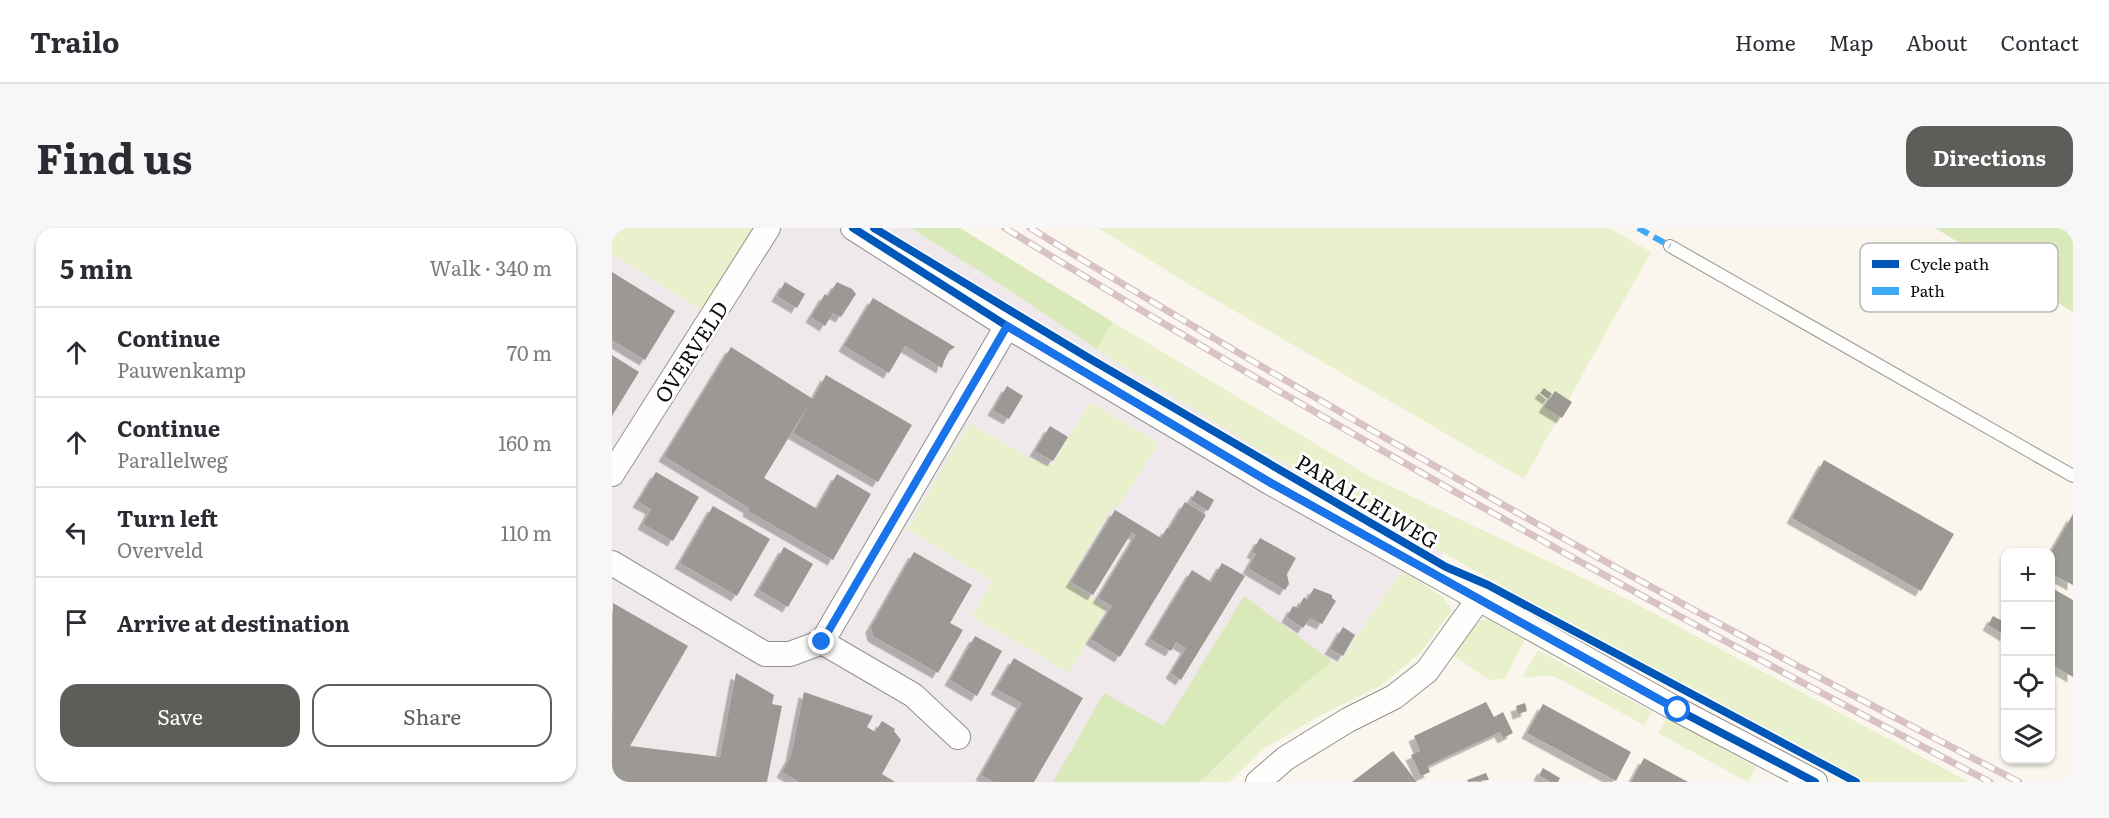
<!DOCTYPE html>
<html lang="en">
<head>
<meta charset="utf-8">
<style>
  :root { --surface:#fff; --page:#f7f7f7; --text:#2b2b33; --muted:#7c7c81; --line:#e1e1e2; --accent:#5f5d5a }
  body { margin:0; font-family:Literata,serif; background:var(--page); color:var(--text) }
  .controls { position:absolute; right:18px; bottom:18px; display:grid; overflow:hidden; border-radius:12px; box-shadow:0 2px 4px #0004 }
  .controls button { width:54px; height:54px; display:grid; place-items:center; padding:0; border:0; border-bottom:2px solid var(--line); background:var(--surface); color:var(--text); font:30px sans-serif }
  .stop { position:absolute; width:18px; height:18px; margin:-14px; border:4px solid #1a73e8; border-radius:50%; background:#fff }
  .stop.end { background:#1a73e8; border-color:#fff; box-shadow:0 2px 6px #0008 }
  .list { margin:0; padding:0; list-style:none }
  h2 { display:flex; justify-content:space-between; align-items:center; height:78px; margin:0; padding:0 24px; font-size:26px }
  h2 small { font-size:20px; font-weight:400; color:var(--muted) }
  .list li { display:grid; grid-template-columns:39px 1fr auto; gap:18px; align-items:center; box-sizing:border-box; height:90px; padding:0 24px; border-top:2px solid var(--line) }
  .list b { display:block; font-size:22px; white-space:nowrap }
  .list p { margin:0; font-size:20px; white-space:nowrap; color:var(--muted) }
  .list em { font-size:20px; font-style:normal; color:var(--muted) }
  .actions { display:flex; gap:12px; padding:18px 24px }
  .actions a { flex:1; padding:14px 0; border:2px solid var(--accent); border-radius:18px; text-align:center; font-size:21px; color:var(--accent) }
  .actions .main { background:var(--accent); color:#fff }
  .icon { flex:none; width:33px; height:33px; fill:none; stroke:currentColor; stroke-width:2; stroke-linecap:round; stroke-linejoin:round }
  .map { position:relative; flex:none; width:1461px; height:554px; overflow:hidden; border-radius:18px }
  header { display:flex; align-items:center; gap:36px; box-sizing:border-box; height:84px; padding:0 30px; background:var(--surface); border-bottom:2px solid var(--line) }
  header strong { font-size:28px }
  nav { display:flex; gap:33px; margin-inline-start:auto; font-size:21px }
  .intro { display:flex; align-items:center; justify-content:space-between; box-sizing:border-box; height:144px; padding:0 36px }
  h1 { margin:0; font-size:42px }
  .button { padding:15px 27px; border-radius:18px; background:var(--accent); color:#fff; font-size:21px; font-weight:700 }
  main { display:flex; gap:36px; padding:0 36px }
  aside { flex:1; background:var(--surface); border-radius:18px; box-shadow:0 2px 4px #0004 }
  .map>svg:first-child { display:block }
</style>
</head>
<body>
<header>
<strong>Trailo</strong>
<nav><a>Home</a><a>Map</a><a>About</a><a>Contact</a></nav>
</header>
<div class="intro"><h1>Find us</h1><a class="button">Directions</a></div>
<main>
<aside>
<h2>5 min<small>Walk · 340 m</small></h2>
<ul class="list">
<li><svg class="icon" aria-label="ahead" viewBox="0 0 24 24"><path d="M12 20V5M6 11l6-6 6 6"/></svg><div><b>Continue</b><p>Pauwenkamp</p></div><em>70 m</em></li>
<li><svg class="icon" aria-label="ahead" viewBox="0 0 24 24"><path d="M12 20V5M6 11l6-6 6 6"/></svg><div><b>Continue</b><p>Parallelweg</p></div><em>160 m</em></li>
<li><svg class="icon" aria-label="left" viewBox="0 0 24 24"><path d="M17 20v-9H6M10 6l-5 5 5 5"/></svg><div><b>Turn left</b><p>Overveld</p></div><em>110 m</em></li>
<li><svg class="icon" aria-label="arrive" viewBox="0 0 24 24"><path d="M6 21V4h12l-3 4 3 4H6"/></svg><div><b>Arrive at destination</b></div></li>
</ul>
<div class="actions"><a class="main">Save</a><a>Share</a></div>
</aside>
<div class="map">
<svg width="1461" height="554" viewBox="0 0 1461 554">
  <defs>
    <filter id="shadow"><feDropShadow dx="-5.5" dy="5.5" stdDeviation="0" flood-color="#0004"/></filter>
  </defs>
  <rect width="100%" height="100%" fill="#faf6ee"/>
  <path fill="#f0e9ec" d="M 0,0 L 316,0 L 841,315 L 726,451 L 587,554 L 0,554 Z"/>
  <g fill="#e8f0cc">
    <path d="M 0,0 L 145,0 L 94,85 L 0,26 Z"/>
    <path d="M 486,0 L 997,0 L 1039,24 L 912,251 L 585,61 Z"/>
    <path d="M 501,94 L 757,248 L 1013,370 L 1357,554 L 1252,554 L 1063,455 L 647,221 L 484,121 Z"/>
    <path d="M 478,174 L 547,215 L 506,280 L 501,278 L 456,354 L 495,380 L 457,445 L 360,388 L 380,353 L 295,301 L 358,195 C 372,203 427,239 440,237 Z"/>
    <path d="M 790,343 L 831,369 L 840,382 L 809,424 L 770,457 L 704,490 L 651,521 L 617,554 L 588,554 L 661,482 L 720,433 L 727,435 Z"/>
    <path d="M 881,390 L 914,409 L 893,451 L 877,452 L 842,428 L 861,400 L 871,391 Z"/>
    <path d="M 926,422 L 1040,484 L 1032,497 L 942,448 L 910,449 Z"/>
    <path d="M 1056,490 L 1144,539 L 1136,554 L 1046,505 Z"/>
  </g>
  <g fill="#dae9b9">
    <path d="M 299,0 L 348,0 L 501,94 L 484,121 L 405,67 Z"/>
    <path d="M 1323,0 L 1461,0 L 1461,84 L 1328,3 Z"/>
    <path d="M 632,368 L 720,433 L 661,482 L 588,554 L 441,554 L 492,465 L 552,498 Z"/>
  </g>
  <g fill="#9c9894" filter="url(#shadow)">
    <path d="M 0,44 L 63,83 L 33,132 L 0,112 Z"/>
    <path d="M 173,54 L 193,66 L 185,80 L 165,68 Z"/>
    <path d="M 225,54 L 240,61 L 244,66 L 229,89 L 221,85 L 213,98 L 199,89 L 213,66 L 216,68 Z"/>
    <path d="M 261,70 L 343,119 L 337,123 L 332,133 L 330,140 L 293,118 L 277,145 L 232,118 Z"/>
    <path d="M 119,119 L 201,171 L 214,147 L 300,197 L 266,254 L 181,205 L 199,173 L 152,250 L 205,281 L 225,246 L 259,266 L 221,332 L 136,283 L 137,280 L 52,228 Z"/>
    <path d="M 0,127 L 27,144 L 0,188 Z"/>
    <path d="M 395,158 L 411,168 L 397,191 L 381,182 Z"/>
    <path d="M 932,160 L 940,166 L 936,171 L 928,165 Z"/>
    <path d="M 943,163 L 960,174 L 950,190 L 932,179 Z"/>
    <path d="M 438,198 L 456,209 L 441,233 L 423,223 Z"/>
    <path d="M 1212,232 L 1342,306 L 1309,363 L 1180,290 Z"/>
    <path d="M 44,244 L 87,269 L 61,313 L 31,296 L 39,281 L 26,274 Z"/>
    <path d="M 585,262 L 602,272 L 596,283 L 579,272 Z"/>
    <path d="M 573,274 L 594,287 L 508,429 L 479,411 L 500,378 L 486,370 L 524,307 L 520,304 L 481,367 L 459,354 L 503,282 L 549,310 L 555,300 L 557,301 Z"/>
    <path d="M 101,278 L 158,311 L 125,368 L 68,335 Z"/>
    <path d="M 1461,286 L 1461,357 L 1438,345 L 1438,326 Z"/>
    <path d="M 648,310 L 684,330 L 675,346 L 677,356 L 673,362 L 636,340 L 644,326 L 640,324 Z"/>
    <path d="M 172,319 L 201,336 L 176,379 L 147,362 Z"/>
    <path d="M 302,324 L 360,357 L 338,395 L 351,402 L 326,445 L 261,408 L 259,399 Z"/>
    <path d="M 610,335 L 633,348 L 569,452 L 559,445 L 574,420 L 564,414 L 559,423 L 538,411 L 580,342 L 599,354 Z"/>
    <path d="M 1438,359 L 1461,372 L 1461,449 L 1438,436 Z"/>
    <path d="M 702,360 L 720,367 L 720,370 L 724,373 L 710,396 L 698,390 L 691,400 L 675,389 L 681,378 L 686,380 L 692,369 L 695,372 Z"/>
    <path d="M 1,375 L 76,418 L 18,518 L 108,529 L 124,445 L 162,467 L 160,476 L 170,478 L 155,554 L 0,554 Z"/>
    <path d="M 1381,388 L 1394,395 L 1394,408 L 1376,397 Z"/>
    <path d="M 731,399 L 743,407 L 731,428 L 718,421 Z"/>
    <path d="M 363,408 L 390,423 L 365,468 L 338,452 Z"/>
    <path d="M 402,430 L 471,470 L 422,554 L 382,554 L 369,547 L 410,475 L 384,461 Z"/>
    <path d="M 192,464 L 261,488 L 255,499 L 263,504 L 270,493 L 283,501 L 282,503 L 289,512 L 270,546 L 283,554 L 187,554 L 170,544 L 179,528 Z"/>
    <path d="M 874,474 L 882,489 L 891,484 L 901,505 L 891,510 L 888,504 L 834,529 L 816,538 L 818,544 L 809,548 L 799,527 L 808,523 L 802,508 Z"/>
    <path d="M 913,475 L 915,483 L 906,486 L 904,478 Z"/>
    <path d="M 931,476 L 1019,524 L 1004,553 L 915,505 Z"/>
    <path d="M 781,523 L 805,554 L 740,554 Z"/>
    <path d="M 1032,530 L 1050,540 L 1076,554 L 1019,554 Z"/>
    <path d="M 931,540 L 948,550 L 946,554 L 938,554 L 927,547 Z"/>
    <path d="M 874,545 L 877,552 L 856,554 L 855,552 Z"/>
  </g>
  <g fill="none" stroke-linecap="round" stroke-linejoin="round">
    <defs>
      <path id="lane" d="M 1058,18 L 1461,248"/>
      <g id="street">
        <path d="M 241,0 L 395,98 L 659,255 L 1066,482 L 1203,554"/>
        <path d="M 0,246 L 156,0"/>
        <path d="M 0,335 L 153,426 L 178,426 L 210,414 L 395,98"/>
        <path d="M 210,414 L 301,467 L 346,509"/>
        <path d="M 646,554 L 674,530 L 736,492 L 782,469 L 815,443 L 866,372"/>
      </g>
    </defs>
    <use href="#lane" stroke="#93918d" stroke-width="14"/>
    <use href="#street" stroke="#93918d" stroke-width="26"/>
    <use href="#lane" stroke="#fefefc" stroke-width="12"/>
    <use href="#street" stroke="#fefefc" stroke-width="24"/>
    <defs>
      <g id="rail">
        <path d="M 393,0 C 715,197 1044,379 1378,554"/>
        <path d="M 418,0 C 741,197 1071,381 1407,554"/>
      </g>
    </defs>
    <use href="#rail" stroke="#d8c2c6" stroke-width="7"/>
    <use href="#rail" stroke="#fff" stroke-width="4.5" stroke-dasharray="14" stroke-linecap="butt"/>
    <path stroke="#3fa9f5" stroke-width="6" stroke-dasharray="12 6" stroke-linecap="butt" d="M 1026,0 L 1058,18"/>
    <defs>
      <g id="cycleway">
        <path d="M 241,0 L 395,98 L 659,255 L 1066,482 L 1203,554"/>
        <path d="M 262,0 L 475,129 L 834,339 L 876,357 L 1244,554"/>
      </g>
    </defs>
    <use href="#cycleway" stroke="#fff" stroke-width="11"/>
    <use href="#cycleway" stroke="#0057b8" stroke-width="8"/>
  </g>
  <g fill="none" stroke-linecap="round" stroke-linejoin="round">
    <path stroke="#1a73e8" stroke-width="8" d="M 210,414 L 395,98 L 659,255 L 1066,482"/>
  </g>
  <g text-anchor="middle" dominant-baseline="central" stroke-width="6" stroke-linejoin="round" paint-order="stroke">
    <g font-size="21" fill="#0b0b0b" stroke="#fff">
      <text transform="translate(78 123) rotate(-57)">OVERVELD</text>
      <text transform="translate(756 272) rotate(31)">PARALLELWEG</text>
    </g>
  </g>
  <rect x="1248" y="15" width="198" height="69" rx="9" fill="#fff" stroke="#b6b6b6" stroke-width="1.5"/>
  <rect x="1260" y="32" width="27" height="8" fill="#0057b8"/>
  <rect x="1260" y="59" width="27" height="8" fill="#3fa9f5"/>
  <g font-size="16" fill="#0b0b0b">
    <text x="1298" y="42">Cycle path</text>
    <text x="1298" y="69">Path</text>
  </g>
</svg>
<div class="controls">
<button>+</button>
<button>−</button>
<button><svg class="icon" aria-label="locate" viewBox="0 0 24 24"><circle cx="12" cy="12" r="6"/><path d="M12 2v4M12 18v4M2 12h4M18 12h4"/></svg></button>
<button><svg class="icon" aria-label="layers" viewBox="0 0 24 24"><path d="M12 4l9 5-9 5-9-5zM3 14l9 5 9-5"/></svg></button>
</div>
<div class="stop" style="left:1066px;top:482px"></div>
<div class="stop end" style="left:210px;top:414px"></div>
</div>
</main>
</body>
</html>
